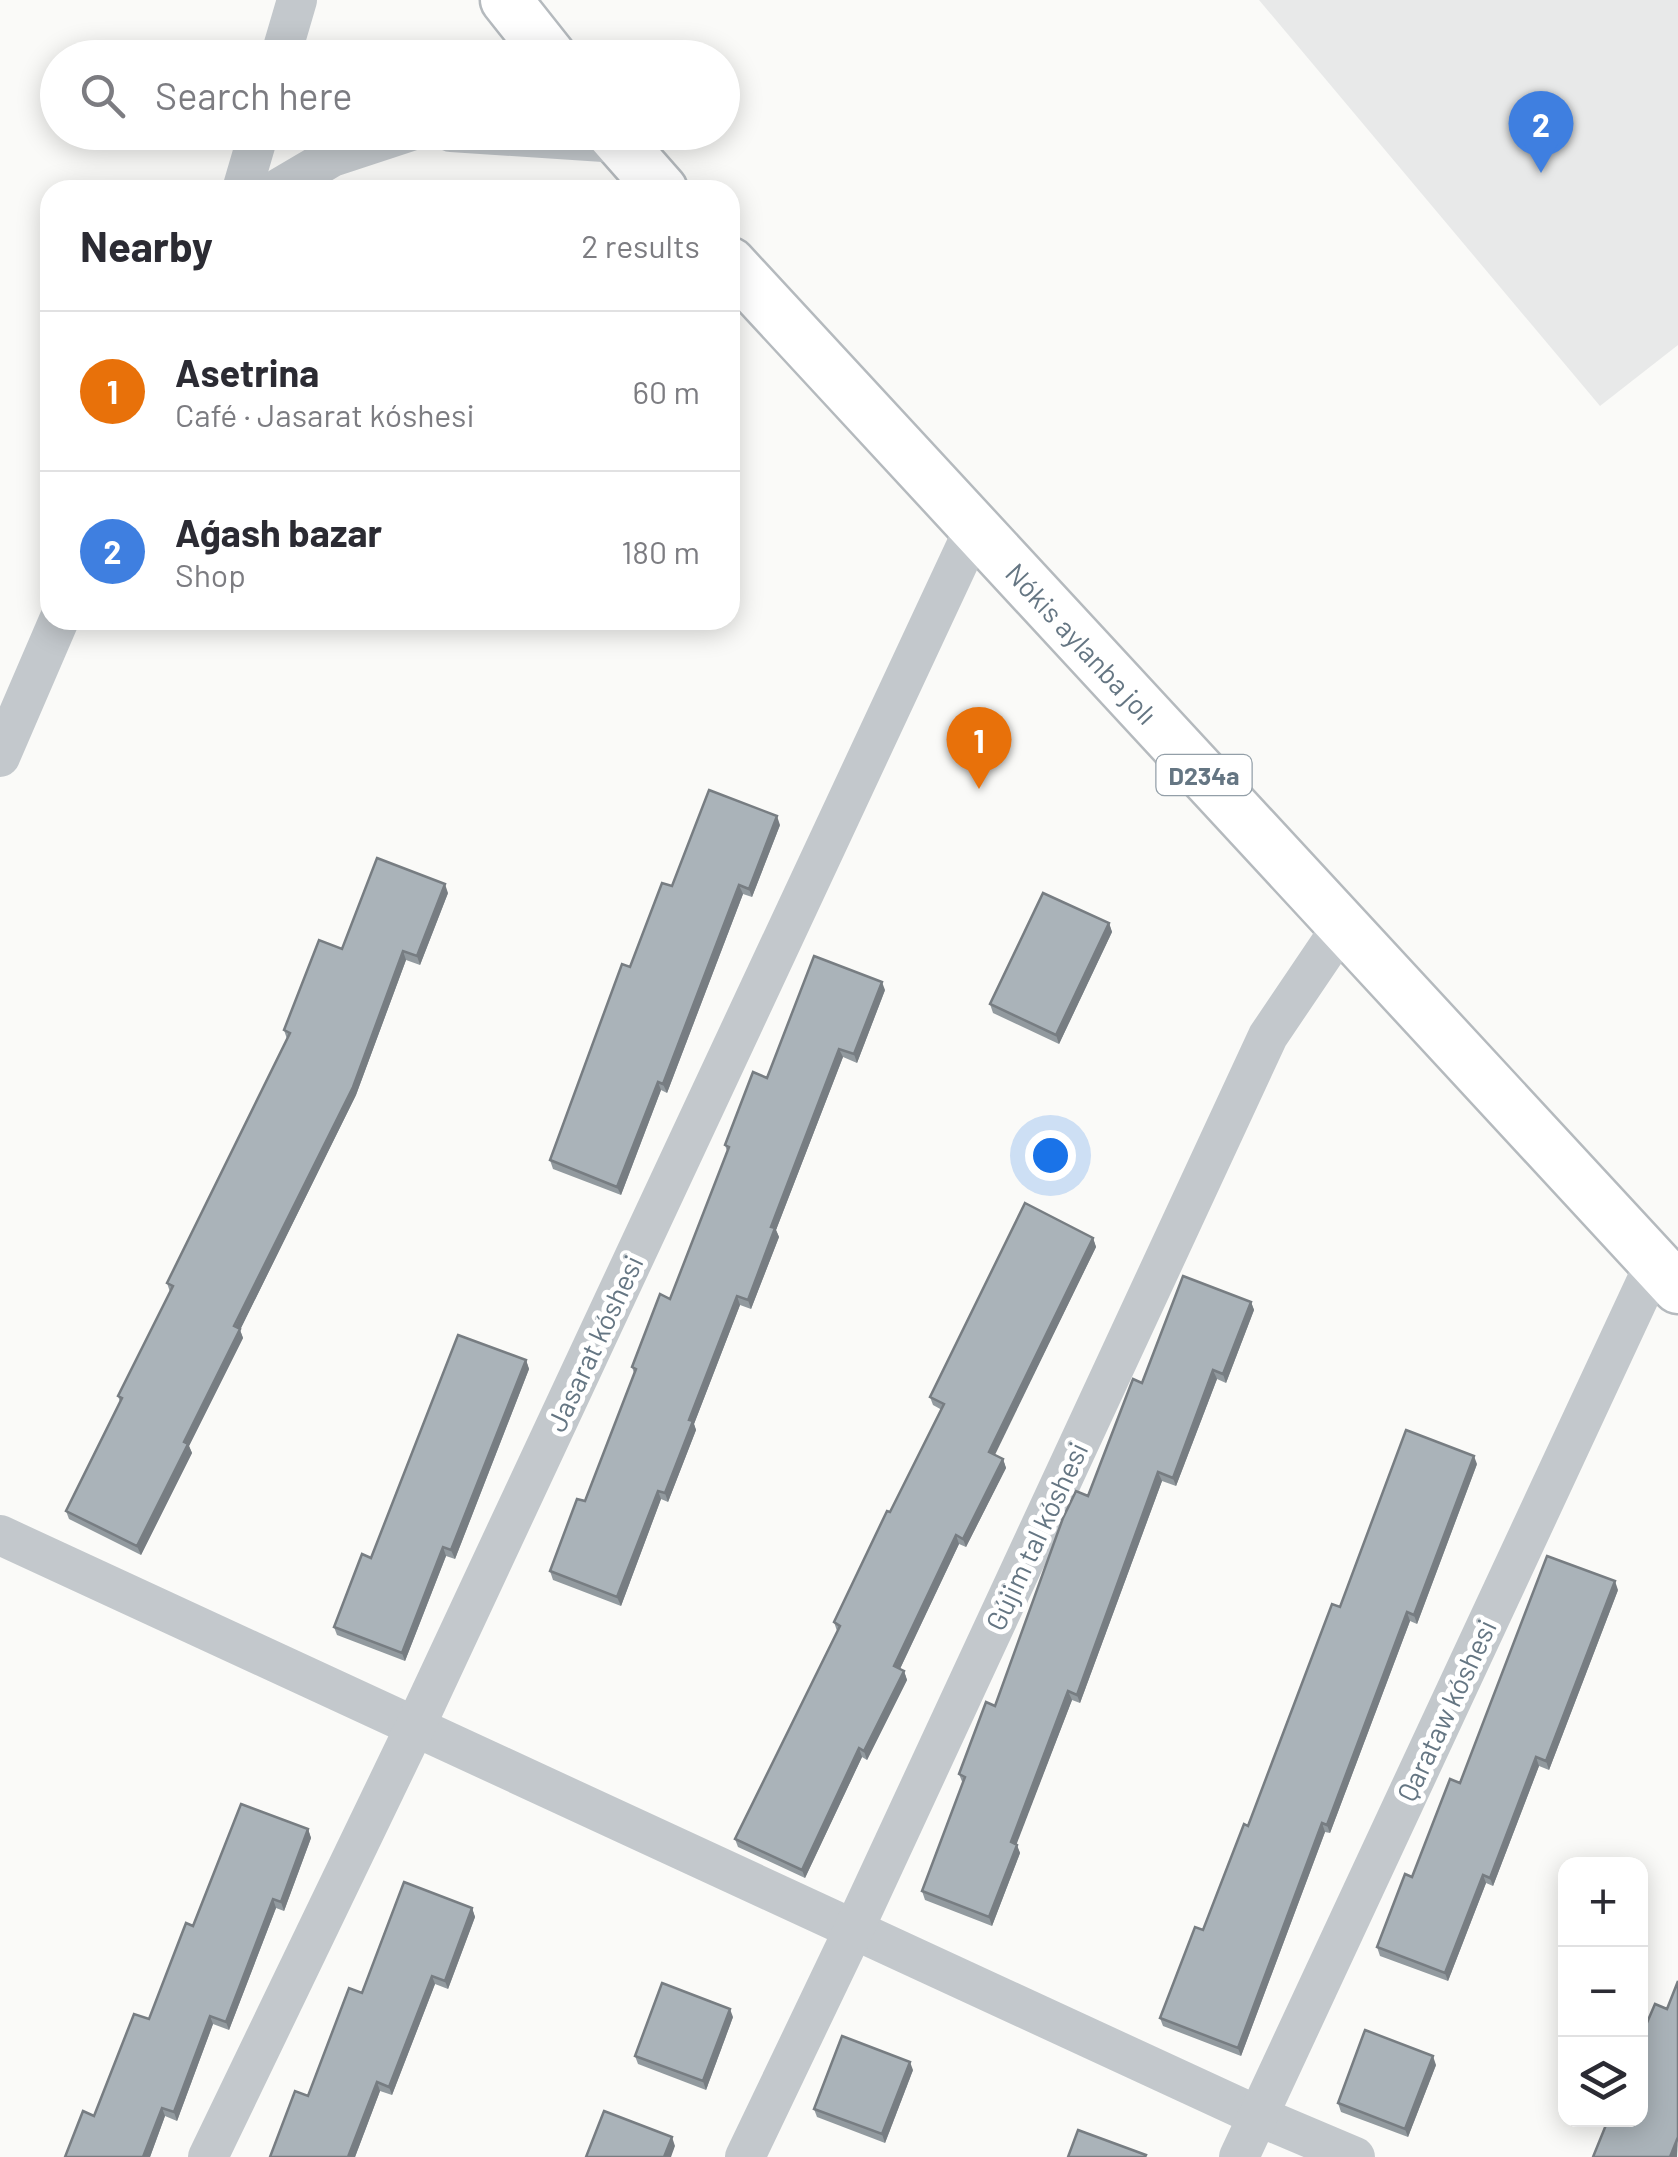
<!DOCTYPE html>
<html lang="en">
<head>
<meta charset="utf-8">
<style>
  :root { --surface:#fff; --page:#f2f2f3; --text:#2b2b33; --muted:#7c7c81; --line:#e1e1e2; --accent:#111827 }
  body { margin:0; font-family:Barlow,sans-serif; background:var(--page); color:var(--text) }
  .controls { position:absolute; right:30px; bottom:30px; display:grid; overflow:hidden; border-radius:20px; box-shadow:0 5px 25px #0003 }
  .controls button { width:90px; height:90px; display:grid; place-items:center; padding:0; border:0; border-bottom:2px solid var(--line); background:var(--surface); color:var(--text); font:50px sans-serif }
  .you { position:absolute; left:1050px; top:1155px; width:35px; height:35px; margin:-25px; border:8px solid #fff; border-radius:50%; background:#1a73e8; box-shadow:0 0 0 15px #1a73e833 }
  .badge { display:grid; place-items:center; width:65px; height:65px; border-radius:50%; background:var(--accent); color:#fff; font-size:32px; font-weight:700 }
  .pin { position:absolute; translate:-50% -82px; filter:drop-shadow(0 2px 5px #0008) }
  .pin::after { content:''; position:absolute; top:52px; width:35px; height:30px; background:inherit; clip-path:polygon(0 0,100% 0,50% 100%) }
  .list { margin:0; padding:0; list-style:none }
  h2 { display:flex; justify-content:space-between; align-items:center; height:130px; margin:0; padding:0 40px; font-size:42px }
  h2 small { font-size:32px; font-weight:400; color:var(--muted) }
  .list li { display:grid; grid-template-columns:65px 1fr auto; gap:30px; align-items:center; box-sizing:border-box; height:160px; padding:0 40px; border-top:2px solid var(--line) }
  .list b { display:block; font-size:38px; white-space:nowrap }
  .list p { margin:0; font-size:32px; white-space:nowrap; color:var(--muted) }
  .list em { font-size:32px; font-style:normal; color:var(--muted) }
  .icon { flex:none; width:55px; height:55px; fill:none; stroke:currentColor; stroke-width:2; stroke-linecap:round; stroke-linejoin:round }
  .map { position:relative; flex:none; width:1678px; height:2157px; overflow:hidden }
  .search { position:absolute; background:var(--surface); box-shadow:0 5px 25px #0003; left:40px; top:40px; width:700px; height:110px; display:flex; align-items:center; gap:25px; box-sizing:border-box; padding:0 35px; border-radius:55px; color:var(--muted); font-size:38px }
  .panel { position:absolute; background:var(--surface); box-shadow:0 5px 25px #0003; left:40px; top:180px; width:700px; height:450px; border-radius:30px }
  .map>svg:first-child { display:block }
</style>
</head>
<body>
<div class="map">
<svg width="1678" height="2157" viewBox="0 0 1678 2157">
  <rect width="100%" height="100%" fill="#fafaf8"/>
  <path fill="#e8e9e9" d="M 1259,0 L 1678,0 L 1678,345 L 1600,406 Z"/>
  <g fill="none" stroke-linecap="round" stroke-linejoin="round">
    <defs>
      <g id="major">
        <path d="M 506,0 L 552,58"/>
        <path d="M 611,132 L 662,190"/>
        <path id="s1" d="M 730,263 L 1678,1288"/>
      </g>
    </defs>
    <use href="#major" stroke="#b5babe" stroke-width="55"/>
    <g stroke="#c3c8cc" stroke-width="40">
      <path d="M 280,58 L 297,0"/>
      <path d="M 451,132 L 619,143"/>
      <path d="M 242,190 L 259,132"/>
      <path d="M 276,190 L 332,157 L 408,132"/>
      <path d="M 0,757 L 59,620"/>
      <path d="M 0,1535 L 1258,2116 L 1355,2157"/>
      <path d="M 208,2157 L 415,1727 L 975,527"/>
      <path d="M 745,2157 L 854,1929 L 1268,1036 L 1343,925"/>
      <path d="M 1239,2157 L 1655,1263"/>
    </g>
    <use href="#major" stroke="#fff" stroke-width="50"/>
  </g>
  <g fill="#929a9f">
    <path d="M 780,825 L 752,897 L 743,894 L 667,1093 L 661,1090 L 621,1195 L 553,1169 L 550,1160 L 630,967 L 672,886 Z"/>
    <path d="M 448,893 L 420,965 L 406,960 L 356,1095 L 240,1330 L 243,1338 L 189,1446 L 192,1453 L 141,1555 L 69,1519 L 66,1511 L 120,1402 L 118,1396 L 170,1292 L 167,1283 L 287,1039 L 284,1030 L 342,949 Z"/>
    <path d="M 1109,923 L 1112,932 L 1059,1044 L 993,1013 L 990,1004 Z"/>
    <path d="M 885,990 L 857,1063 L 843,1057 L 776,1230 L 779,1237 L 751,1309 L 740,1305 L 694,1424 L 696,1430 L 668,1502 L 661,1499 L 621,1606 L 553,1580 L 550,1571 L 585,1501 L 634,1373 L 632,1367 L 670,1299 L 727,1151 L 725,1145 L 767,1078 Z"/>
    <path d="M 1093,1238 L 1096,1247 L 994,1455 L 1003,1459 L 1006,1468 L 966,1547 L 959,1544 L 900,1669 L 904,1671 L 907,1680 L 867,1760 L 862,1757 L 805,1878 L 738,1847 L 735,1839 L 837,1631 L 834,1622 L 942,1410 L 933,1405 L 930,1397 Z"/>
    <path d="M 1251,1302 L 1254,1310 L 1226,1383 L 1217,1379 L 1176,1486 L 1162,1481 L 1080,1703 L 1072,1700 L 1016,1844 L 1020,1853 L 992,1926 L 925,1900 L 922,1891 L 963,1784 L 959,1774 L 995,1706 L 1088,1496 L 1142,1383 Z"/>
    <path d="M 526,1360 L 529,1369 L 455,1559 L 446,1556 L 405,1661 L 337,1635 L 334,1627 L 371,1558 Z"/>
    <path d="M 1477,1464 L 1417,1624 L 1410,1621 L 1330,1833 L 1325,1832 L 1241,2056 L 1163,2026 L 1160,2018 L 1203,1930 L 1340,1607 Z"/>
    <path d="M 1618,1590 L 1549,1770 L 1539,1766 L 1493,1886 L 1486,1883 L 1448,1981 L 1380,1956 L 1377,1947 L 1460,1783 Z"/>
    <path d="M 308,1829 L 311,1838 L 284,1911 L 276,1908 L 229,2030 L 213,2024 L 177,2121 L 165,2116 L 150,2157 L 65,2157 L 94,2116 L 149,2019 L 193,1926 Z"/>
    <path d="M 472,1908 L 475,1917 L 448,1989 L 435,1984 L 392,2095 L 380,2091 L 355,2157 L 270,2157 L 308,2096 L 362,1993 Z"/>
    <path d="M 733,2017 L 706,2090 L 638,2064 L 635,2056 Z"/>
    <path d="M 1436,2065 L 1408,2137 L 1341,2112 L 1338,2103 Z"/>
    <path d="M 913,2070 L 885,2143 L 817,2117 L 814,2109 Z"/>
  </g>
  <g fill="#777d82">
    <path d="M 777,816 L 780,825 L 752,897 L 749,889 Z"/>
    <path d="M 445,884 L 448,893 L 420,965 L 417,956 Z"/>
    <path d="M 739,885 L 743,894 L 667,1093 L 663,1084 Z"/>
    <path d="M 1109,923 L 1112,932 L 1059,1044 L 1056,1035 Z"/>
    <path d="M 403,951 L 406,960 L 356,1095 L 240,1330 L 243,1338 L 189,1446 L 192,1453 L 141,1555 L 137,1546 Z"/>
    <path d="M 882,982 L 885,990 L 857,1063 L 854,1054 Z"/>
    <path d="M 839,1049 L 843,1057 L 776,1230 L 779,1237 L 751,1309 L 748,1300 L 771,1227 Z"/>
    <path d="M 658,1082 L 661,1090 L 621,1195 L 617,1187 Z"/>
    <path d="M 1093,1238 L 1096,1247 L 992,1461 L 989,1452 Z"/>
    <path d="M 737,1296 L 740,1305 L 694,1424 L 696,1430 L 668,1502 L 665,1493 L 689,1420 Z"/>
    <path d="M 1251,1302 L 1254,1310 L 1226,1383 L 1223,1374 Z"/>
    <path d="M 526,1360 L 529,1369 L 455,1559 L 451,1550 Z"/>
    <path d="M 1213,1370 L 1217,1379 L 1176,1486 L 1173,1478 Z"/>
    <path d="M 1474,1456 L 1477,1464 L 1417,1624 L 1414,1615 Z"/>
    <path d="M 1003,1459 L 1006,1468 L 966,1547 L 963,1539 Z"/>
    <path d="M 1158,1472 L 1162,1481 L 1080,1703 L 1077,1695 Z"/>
    <path d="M 658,1491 L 661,1499 L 621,1606 L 617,1597 Z"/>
    <path d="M 956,1535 L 959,1544 L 897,1675 L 894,1666 Z"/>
    <path d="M 443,1547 L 446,1556 L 405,1661 L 402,1653 Z"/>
    <path d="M 1615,1581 L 1618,1590 L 1549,1770 L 1546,1761 Z"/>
    <path d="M 1407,1612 L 1410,1621 L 1330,1833 L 1327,1825 Z"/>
    <path d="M 904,1671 L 907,1680 L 867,1760 L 864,1751 Z"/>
    <path d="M 1068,1691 L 1072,1700 L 1014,1851 L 1011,1842 Z"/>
    <path d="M 859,1748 L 862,1757 L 805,1878 L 802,1870 Z"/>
    <path d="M 1536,1757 L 1539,1766 L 1493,1886 L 1490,1878 Z"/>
    <path d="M 1322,1823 L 1325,1832 L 1241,2056 L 1238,2048 Z"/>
    <path d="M 308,1829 L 311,1838 L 284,1911 L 281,1902 Z"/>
    <path d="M 1017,1845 L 1020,1853 L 992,1926 L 989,1917 Z"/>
    <path d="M 1483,1875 L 1486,1883 L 1448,1981 L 1445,1973 Z"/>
    <path d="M 273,1899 L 276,1908 L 229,2030 L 226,2022 Z"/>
    <path d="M 472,1908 L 475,1917 L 448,1989 L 445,1981 Z"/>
    <path d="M 432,1976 L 435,1984 L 392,2095 L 389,2087 Z"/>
    <path d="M 730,2009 L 733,2017 L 706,2090 L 703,2081 Z"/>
    <path d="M 210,2016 L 213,2024 L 177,2121 L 174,2112 Z"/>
    <path d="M 1433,2056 L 1436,2065 L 1408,2137 L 1405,2129 Z"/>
    <path d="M 910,2062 L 913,2070 L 885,2143 L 882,2134 Z"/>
    <path d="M 377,2082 L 380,2091 L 355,2157 L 348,2157 Z"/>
    <path d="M 162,2108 L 165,2116 L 150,2157 L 143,2157 Z"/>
    <path d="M 672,2137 L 675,2146 L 671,2157 L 664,2157 Z"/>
    <path d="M 1678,2137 L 1677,2157 L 1670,2157 Z"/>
  </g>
  <g fill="#aab3b9" stroke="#777d82" stroke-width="2.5">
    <path d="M 709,790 L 777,816 L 749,889 L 739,885 L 663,1084 L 658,1082 L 617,1187 L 550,1160 L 622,964 L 630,967 L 662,883 L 672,886 Z"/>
    <path d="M 377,858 L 445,884 L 417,956 L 403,951 L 353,1087 L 234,1326 L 240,1329 L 184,1442 L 188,1444 L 137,1546 L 66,1511 L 122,1398 L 118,1396 L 173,1286 L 167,1283 L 290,1033 L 284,1030 L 319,940 L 342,949 Z"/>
    <path d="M 1043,893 L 1109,923 L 1056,1035 L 990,1004 Z"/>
    <path d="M 814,956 L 882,982 L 854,1054 L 839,1049 L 771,1227 L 775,1228 L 748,1300 L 737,1296 L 689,1420 L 693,1421 L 665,1493 L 658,1491 L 617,1597 L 550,1571 L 577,1499 L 585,1501 L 636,1369 L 632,1367 L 660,1294 L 670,1299 L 729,1147 L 725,1145 L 753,1072 L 767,1078 Z"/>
    <path d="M 1025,1203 L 1093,1238 L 989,1452 L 1003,1459 L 963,1539 L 956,1535 L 894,1666 L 904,1671 L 864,1751 L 859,1748 L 802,1870 L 735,1839 L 840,1626 L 834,1622 L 887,1511 L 890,1512 L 944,1404 L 930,1397 Z"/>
    <path d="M 1183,1276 L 1251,1302 L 1223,1374 L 1213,1370 L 1173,1478 L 1158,1472 L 1077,1695 L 1068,1691 L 1011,1842 L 1017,1845 L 989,1917 L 922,1891 L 965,1777 L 959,1774 L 986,1702 L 995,1706 L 1063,1518 L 1076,1491 L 1088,1496 L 1133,1379 L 1142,1383 Z"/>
    <path d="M 458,1335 L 526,1360 L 451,1550 L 443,1547 L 402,1653 L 334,1627 L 362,1554 L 371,1558 Z"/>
    <path d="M 1406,1430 L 1474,1456 L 1414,1615 L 1407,1612 L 1327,1825 L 1322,1823 L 1238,2048 L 1160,2018 L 1195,1927 L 1203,1930 L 1244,1824 L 1248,1826 L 1332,1604 L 1340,1607 Z"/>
    <path d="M 1547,1556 L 1615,1581 L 1546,1761 L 1536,1757 L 1490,1878 L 1483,1875 L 1445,1973 L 1377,1947 L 1405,1874 L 1412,1877 L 1450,1779 L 1460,1783 Z"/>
    <path d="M 241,1804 L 308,1829 L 281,1902 L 273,1899 L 226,2022 L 210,2016 L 174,2112 L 162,2108 L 143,2157 L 65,2157 L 83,2111 L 94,2116 L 134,2014 L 149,2019 L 186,1923 L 193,1926 Z"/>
    <path d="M 404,1882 L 472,1908 L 445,1981 L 432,1976 L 389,2087 L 377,2082 L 348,2157 L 270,2157 L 295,2091 L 308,2096 L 349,1988 L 362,1993 Z"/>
    <path d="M 1678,1981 L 1678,2137 L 1670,2157 L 1593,2157 L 1608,2120 L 1640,2120 L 1640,2039 L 1655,2004 L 1667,2009 Z"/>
    <path d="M 662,1983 L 730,2009 L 703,2081 L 635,2056 Z"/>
    <path d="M 1365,2030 L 1433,2056 L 1405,2129 L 1338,2103 Z"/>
    <path d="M 842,2036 L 910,2062 L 882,2134 L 814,2109 Z"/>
    <path d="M 604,2111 L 672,2137 L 664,2157 L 586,2157 Z"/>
    <path d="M 1078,2130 L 1146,2155 L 1145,2157 L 1068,2157 Z"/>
  </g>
  <g text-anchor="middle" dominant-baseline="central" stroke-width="10" stroke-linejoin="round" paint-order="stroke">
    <rect fill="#fff" stroke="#939fa8" stroke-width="2.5" x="1156.5" y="755" width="95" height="40" rx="8"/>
    <g font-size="25" font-weight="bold" fill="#657683">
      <text x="1204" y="775">D234a</text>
    </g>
    <g font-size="28" fill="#657683" stroke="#fff">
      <text stroke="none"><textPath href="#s1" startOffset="518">Nókis aylanba jolı</textPath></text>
      <text transform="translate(594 1343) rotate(-65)">Jasarat kóshesi</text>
      <text transform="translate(1036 1536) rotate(-65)">Gújim tal kóshesi</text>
      <text transform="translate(1446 1710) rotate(-65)">Qarataw kóshesi</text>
    </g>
  </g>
</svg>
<div class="controls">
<button>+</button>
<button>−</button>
<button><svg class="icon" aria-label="layers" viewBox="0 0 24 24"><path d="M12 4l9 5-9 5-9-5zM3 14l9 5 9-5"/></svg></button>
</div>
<div class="you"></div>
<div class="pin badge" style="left:979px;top:789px;background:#e8710a">1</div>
<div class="pin badge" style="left:1541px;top:173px;background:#3f7fe0">2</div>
<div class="search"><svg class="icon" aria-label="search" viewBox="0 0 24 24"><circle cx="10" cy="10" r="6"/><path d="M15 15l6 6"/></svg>Search here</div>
<section class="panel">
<h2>Nearby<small>2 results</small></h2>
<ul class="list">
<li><span class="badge" style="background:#e8710a">1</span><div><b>Asetrina</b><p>Café · Jasarat kóshesi</p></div><em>60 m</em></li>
<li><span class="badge" style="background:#3f7fe0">2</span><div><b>Aǵash bazar</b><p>Shop</p></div><em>180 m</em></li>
</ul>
</section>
</div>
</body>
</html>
